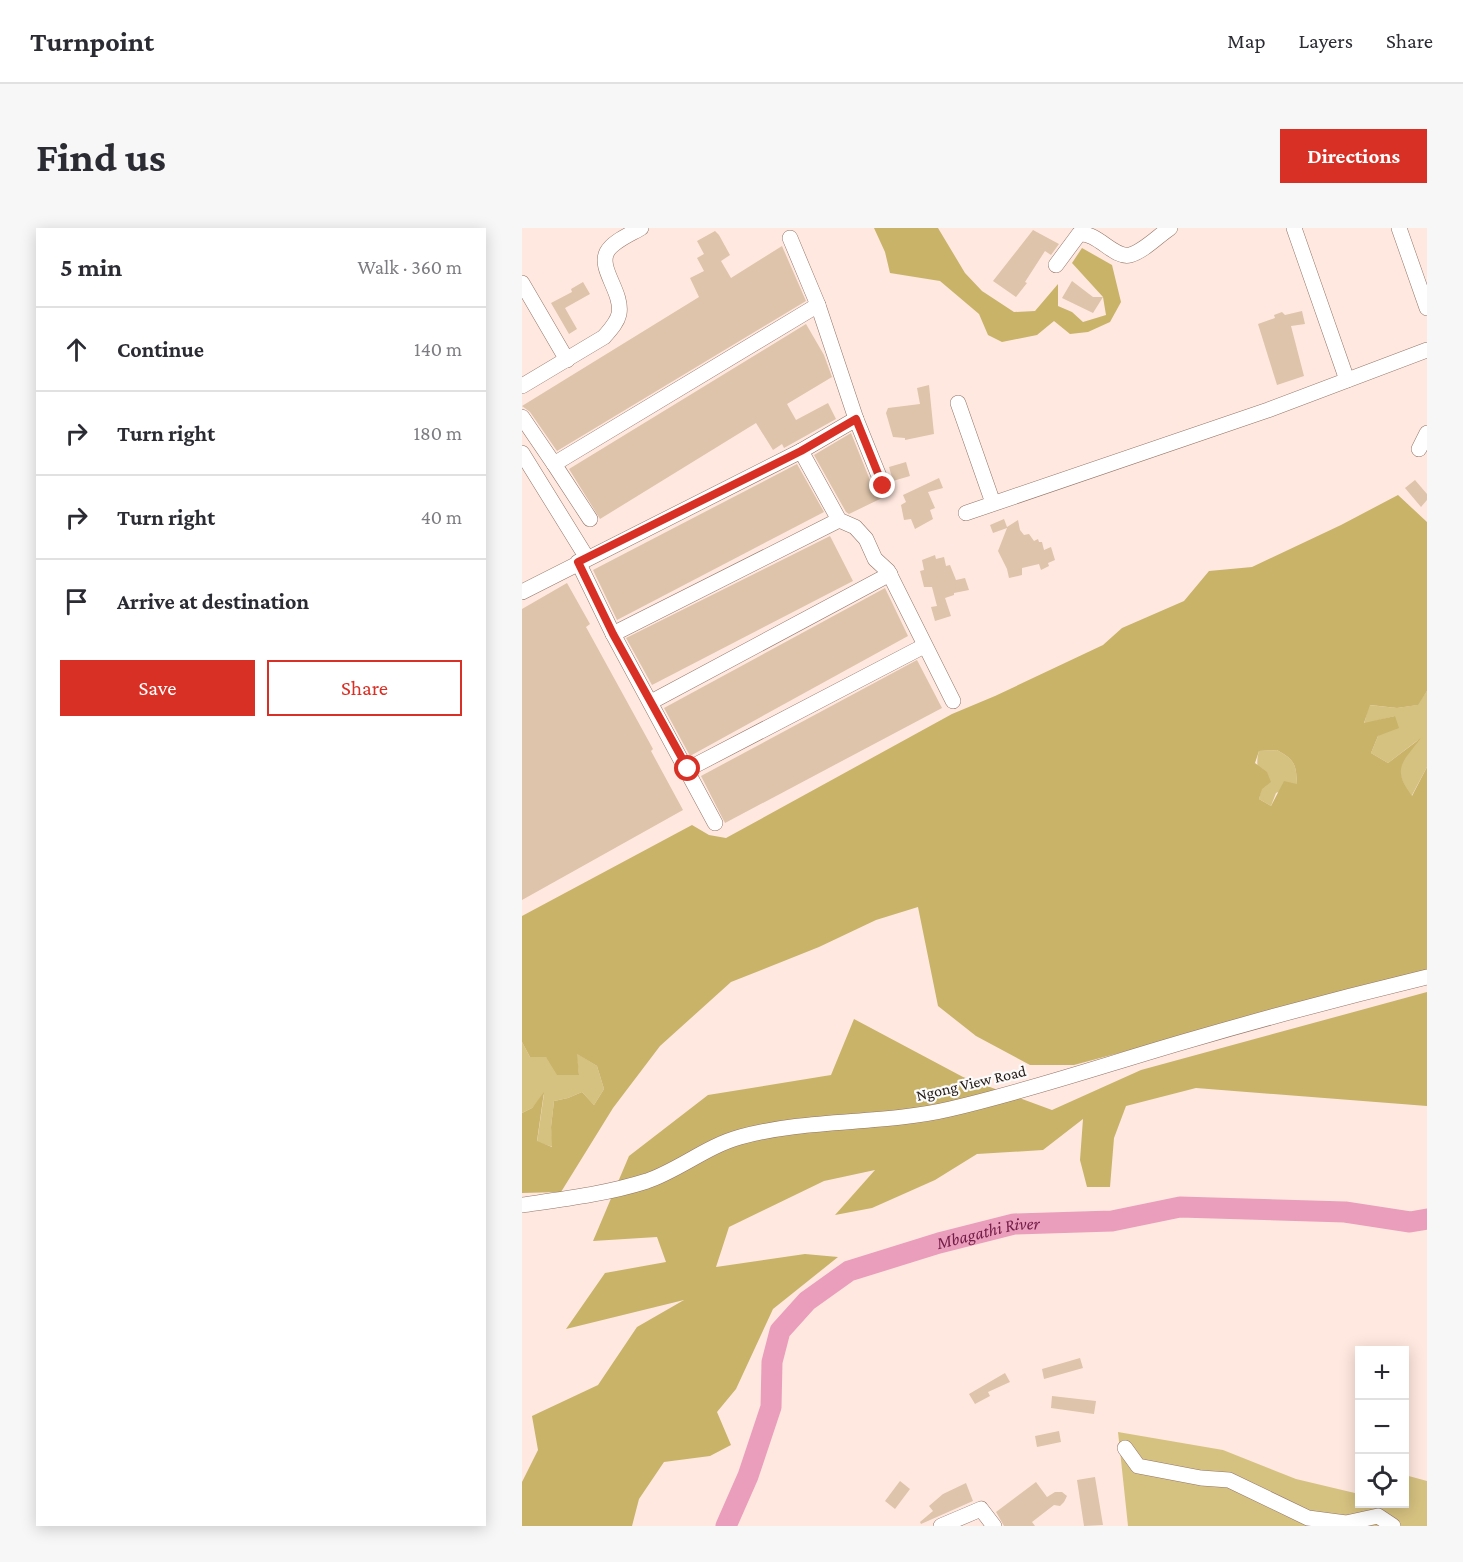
<!DOCTYPE html>
<html lang="en">
<head>
<meta charset="utf-8">
<style>
  :root { --surface:#fff; --page:#f7f7f7; --text:#2b2b33; --muted:#7c7c81; --line:#e1e1e2; --accent:#d93025 }
  body { margin:0; font-family:"Crimson Pro",serif; background:var(--page); color:var(--text) }
  .controls { position:absolute; right:18px; bottom:18px; display:grid; overflow:hidden; border-radius:0px; box-shadow:0 3px 15px #0003 }
  .controls button { width:54px; height:54px; display:grid; place-items:center; padding:0; border:0; border-bottom:2px solid var(--line); background:var(--surface); color:var(--text); font:30px sans-serif }
  .stop { position:absolute; width:18px; height:18px; margin:-14px; border:4px solid #d93025; border-radius:50%; background:#fff }
  .stop.end { background:#d93025; border-color:#fff; box-shadow:0 2px 6px #0008 }
  .list { margin:0; padding:0; list-style:none }
  h2 { display:flex; justify-content:space-between; align-items:center; height:78px; margin:0; padding:0 24px; font-size:26px }
  h2 small { font-size:20px; font-weight:400; color:var(--muted) }
  .list li { display:grid; grid-template-columns:39px 1fr auto; gap:18px; align-items:center; box-sizing:border-box; height:84px; padding:0 24px; border-top:2px solid var(--line) }
  .list b { display:block; font-size:22px; white-space:nowrap }
  .list em { font-size:20px; font-style:normal; color:var(--muted) }
  .actions { display:flex; gap:12px; padding:18px 24px }
  .actions a { flex:1; padding:14px 0; border:2px solid var(--accent); border-radius:0px; text-align:center; font-size:21px; color:var(--accent) }
  .actions .main { background:var(--accent); color:#fff }
  .icon { flex:none; width:33px; height:33px; fill:none; stroke:currentColor; stroke-width:2; stroke-linecap:round; stroke-linejoin:round }
  .map { position:relative; flex:none; width:905px; height:1298px; overflow:hidden; border-radius:0px }
  header { display:flex; align-items:center; gap:36px; box-sizing:border-box; height:84px; padding:0 30px; background:var(--surface); border-bottom:2px solid var(--line) }
  header strong { font-size:28px }
  nav { display:flex; gap:33px; margin-inline-start:auto; font-size:21px }
  .intro { display:flex; align-items:center; justify-content:space-between; box-sizing:border-box; height:144px; padding:0 36px }
  h1 { margin:0; font-size:42px }
  .button { padding:15px 27px; border-radius:0px; background:var(--accent); color:#fff; font-size:21px; font-weight:700 }
  main { display:flex; gap:36px; padding:0 36px }
  aside { flex:1; background:var(--surface); border-radius:0px; box-shadow:0 3px 15px #0003 }
  .map>svg:first-child { display:block }
</style>
</head>
<body>
<header>
<strong>Turnpoint</strong>
<nav><a>Map</a><a>Layers</a><a>Share</a></nav>
</header>
<div class="intro"><h1>Find us</h1><a class="button">Directions</a></div>
<main>
<aside>
<h2>5 min<small>Walk · 360 m</small></h2>
<ul class="list">
<li><svg class="icon" aria-label="ahead" viewBox="0 0 24 24"><path d="M12 20V5M6 11l6-6 6 6"/></svg><div><b>Continue</b></div><em>140 m</em></li>
<li><svg class="icon" aria-label="right" viewBox="0 0 24 24"><path d="M7 20v-9h11M14 6l5 5-5 5"/></svg><div><b>Turn right</b></div><em>180 m</em></li>
<li><svg class="icon" aria-label="right" viewBox="0 0 24 24"><path d="M7 20v-9h11M14 6l5 5-5 5"/></svg><div><b>Turn right</b></div><em>40 m</em></li>
<li><svg class="icon" aria-label="arrive" viewBox="0 0 24 24"><path d="M6 21V4h12l-3 4 3 4H6"/></svg><div><b>Arrive at destination</b></div></li>
</ul>
<div class="actions"><a class="main">Save</a><a>Share</a></div>
</aside>
<div class="map">
<svg width="905" height="1298" viewBox="0 0 905 1298">
  <rect width="100%" height="100%" fill="#ffe8df"/>
  <g fill="#d6c280">
    <path d="M 905,463 L 905,539 L 889,569 C 871,538 877,539 896,512 L 866,535 L 849,525 L 856,508 L 873,488 L 842,496 L 847,477 L 875,480 L 895,477 Z"/>
    <path d="M 755,522 C 773,532 774,536 775,556 L 754,565 L 749,578 L 737,571 C 743,552 731,543 737,523 Z"/>
    <path d="M 0,814 L 8,829 L 24,829 L 57,847 L 54,825 L 75,838 L 82,861 L 72,877 L 60,864 L 46,870 L 32,873 L 29,899 L 31,919 L 15,914 L 22,866 L 10,880 L 0,885 Z"/>
    <path d="M 596,1204 L 701,1222 L 774,1251 L 837,1266 L 838,1276 L 882,1276 L 883,1247 L 905,1253 L 905,1298 L 606,1298 Z"/>
  </g>
  <g fill="#c9b369" fill-rule="evenodd">
    <path d="M 352,0 L 416,0 L 443,45 L 460,63 L 492,84 L 513,83 L 536,56 L 536,78 L 550,84 L 561,94 L 584,87 L 581,69 L 550,35 L 560,20 L 590,37 L 599,74 L 588,94 L 566,104 L 548,106 L 532,93 L 515,107 L 480,114 L 466,107 L 457,86 L 418,53 L 368,45 L 363,24 Z"/>
    <path d="M 876,267 L 905,294 L 905,463 L 896,477 L 875,480 L 848,477 L 842,495 L 873,488 L 877,500 L 856,508 L 849,525 L 866,535 L 899,510 C 881,534 869,540 890,568 L 905,539 L 905,743 L 552,837 L 508,837 L 454,808 L 416,778 L 396,679 L 354,692 L 297,719 L 209,754 L 138,818 L 91,880 L 39,964 L 0,965 L 0,885 L 10,880 L 22,864 L 15,913 L 30,919 L 29,899 L 32,873 L 46,870 L 60,864 L 72,877 L 82,861 L 75,838 L 55,826 L 57,847 L 35,847 L 24,829 L 8,829 L 0,814 L 0,688 L 170,597 L 187,607 L 204,610 L 430,486 L 473,468 L 581,417 L 600,400 L 662,373 L 687,343 L 730,339 L 819,297 ZM 755,522 C 773,532 774,536 775,556 L 762,553 L 749,578 L 737,571 L 740,561 L 749,554 L 745,544 L 733,535 L 737,523 Z"/>
    <path d="M 905,764 L 905,878 L 674,860 L 604,878 L 592,910 L 588,959 L 565,959 L 558,932 L 561,891 L 521,922 L 455,926 L 413,952 L 350,980 L 313,987 L 353,942 L 302,953 L 207,999 L 194,1039 L 283,1026 L 316,1029 L 251,1081 L 214,1161 L 195,1184 L 209,1217 L 188,1228 L 142,1234 L 117,1271 L 110,1298 L 0,1298 L 0,1254 L 16,1222 L 10,1188 L 76,1157 L 115,1099 L 162,1072 L 44,1101 L 83,1045 L 144,1034 L 135,1009 L 71,1013 L 107,928 L 186,867 L 309,847 L 332,791 L 441,849 L 530,882 L 619,842 Z"/>
  </g>
  <g fill="none" stroke-linecap="round" stroke-linejoin="round">
    <path stroke="#ea9ebc" stroke-width="21" id="s1" d="M 204,1298 L 226,1248 L 249,1179 L 250,1134 L 258,1103 L 285,1073 L 327,1043 L 417,1015 L 492,996 L 590,993 L 658,979 L 823,984 L 888,994 L 905,991"/>
  </g>
  <g fill="#dec4aa">
    <path d="M 511,2 L 537,16 L 529,27 L 523,23 L 503,54 L 505,55 L 494,69 L 471,53 Z"/>
    <path d="M 193,3 L 197,7 L 208,27 L 199,33 L 209,50 L 260,18 L 284,73 L 35,223 L 8,184 L 0,178 L 177,69 L 168,50 L 182,43 L 175,30 L 182,26 L 175,13 Z"/>
    <path d="M 550,53 L 571,69 L 581,69 L 571,85 L 540,70 Z"/>
    <path d="M 61,54 L 68,66 L 43,80 L 55,101 L 47,106 L 29,75 L 50,64 L 49,61 Z"/>
    <path d="M 780,83 L 783,96 L 769,98 L 782,148 L 755,157 L 736,96 L 753,90 L 752,87 L 760,84 L 763,87 Z"/>
    <path d="M 284,96 L 302,127 L 310,149 L 265,176 L 274,192 L 306,175 L 314,191 L 262,220 L 260,216 L 251,222 L 234,195 L 78,291 L 47,241 Z"/>
    <path d="M 407,157 L 412,206 L 383,212 L 383,210 L 371,209 L 364,185 L 366,180 L 398,176 L 395,160 Z"/>
    <path d="M 329,205 L 352,262 L 360,270 L 327,286 L 324,284 L 292,227 Z"/>
    <path d="M 384,234 L 388,248 L 371,253 L 367,239 Z"/>
    <path d="M 275,236 L 302,284 L 95,392 L 71,342 Z"/>
    <path d="M 417,250 L 421,260 L 406,264 L 413,280 L 408,282 L 411,291 L 393,301 L 389,291 L 382,292 L 379,277 L 384,274 L 381,267 Z"/>
    <path d="M 893,252 L 905,266 L 905,272 L 899,279 L 883,260 Z"/>
    <path d="M 482,291 L 485,299 L 496,292 L 498,302 L 502,307 L 507,306 L 512,313 L 516,311 L 517,314 L 520,314 L 522,322 L 529,319 L 533,332 L 526,335 L 527,338 L 519,342 L 517,336 L 500,340 L 500,347 L 487,350 L 485,341 L 476,323 L 485,300 L 471,305 L 468,297 Z"/>
    <path d="M 308,308 L 331,353 L 130,457 L 104,410 Z"/>
    <path d="M 413,327 L 414,331 L 422,329 L 424,338 L 428,337 L 434,352 L 443,350 L 447,362 L 432,365 L 432,367 L 423,370 L 429,388 L 413,393 L 409,379 L 415,378 L 410,359 L 402,359 L 398,343 L 402,342 L 400,332 Z"/>
    <path d="M 45,355 L 68,396 L 64,399 L 131,521 L 129,523 L 161,582 L 0,672 L 0,381 Z"/>
    <path d="M 363,360 L 386,408 L 168,528 L 142,480 Z"/>
    <path d="M 395,432 L 420,480 L 203,595 L 179,548 Z"/>
    <path d="M 558,1130 L 561,1140 L 522,1151 L 520,1141 Z"/>
    <path d="M 483,1145 L 488,1154 L 466,1164 L 468,1168 L 453,1176 L 447,1166 Z"/>
    <path d="M 530,1168 L 574,1173 L 572,1186 L 529,1180 Z"/>
    <path d="M 537,1203 L 539,1214 L 515,1219 L 513,1208 Z"/>
    <path d="M 573,1249 L 581,1297 L 562,1298 L 555,1252 Z"/>
    <path d="M 378,1253 L 388,1261 L 373,1281 L 363,1273 Z"/>
    <path d="M 514,1254 L 525,1269 L 533,1264 L 540,1264 L 545,1268 L 542,1274 L 538,1278 L 532,1277 L 510,1294 L 513,1298 L 482,1298 L 474,1284 Z"/>
    <path d="M 444,1255 L 451,1273 L 399,1296 L 398,1294 L 411,1283 L 407,1278 L 421,1266 Z"/>
  </g>
  <g fill="none" stroke-linecap="round" stroke-linejoin="round">
    <defs>
      <g id="minor">
        <path d="M 772,0 L 825,152"/>
        <path d="M 877,0 L 905,80"/>
        <path d="M 268,10 L 296,77 L 334,191"/>
        <path d="M 534,37 L 557,6 C 576,4 592,31 608,27 C 622,23 636,8 648,0"/>
        <path d="M 0,55 L 45,132"/>
        <path d="M 0,158 L 82,109 C 88,102 95,95 97,86 C 101,64 76,41 85,24 C 91,13 109,6 119,0"/>
        <path d="M 436,175 L 471,275"/>
        <path d="M 0,189 L 32,236"/>
        <path d="M 897,221 L 905,205"/>
        <path d="M 279,223 L 317,292 L 333,299 L 344,311 L 353,331 L 366,343 L 431,473"/>
        <path d="M 0,225 L 65,330"/>
        <path d="M 444,285 L 746,182 L 905,122"/>
        <path d="M 68,291 L 32,236 L 296,77"/>
        <path d="M 56,334 L 91,406 L 193,595"/>
        <path d="M 0,364 L 279,223 L 334,191 L 361,258"/>
        <path d="M 91,406 L 317,292"/>
        <path d="M 129,474 L 368,346"/>
        <path d="M 166,541 L 402,418"/>
        <path d="M 0,977 C 42,971 84,966 125,953 C 157,942 185,918 218,909 C 287,890 360,897 428,881 C 510,862 588,835 668,812 C 747,789 826,768 905,749"/>
        <path d="M 603,1220 L 616,1238 L 679,1250 L 707,1252 L 786,1290 L 824,1295 L 856,1288 L 871,1298"/>
        <path d="M 419,1298 L 459,1281 L 472,1298"/>
      </g>
    </defs>
    <use href="#minor" stroke="#947467" stroke-width="16"/>
    <use href="#minor" stroke="#fff" stroke-width="15"/>
  </g>
  <g fill="none" stroke-linecap="round" stroke-linejoin="round">
    <path stroke="#d93025" stroke-width="8" d="M 166,541 L 91,406 L 56,334 L 279,223 L 334,191 L 361,258"/>
  </g>
  <g text-anchor="middle" dominant-baseline="central" stroke-width="4.5" stroke-linejoin="round" paint-order="stroke">
    <g font-size="16" fill="#251913" stroke="#fbfbfb">
      <text transform="translate(449 855) rotate(-13)">Ngong View Road</text>
    </g>
    <g font-size="18" font-style="italic" fill="#741d48" stroke="#fbfbfb">
      <text stroke="none"><textPath href="#s1" startOffset="441">Mbagathi River</textPath></text>
    </g>
  </g>
</svg>
<div class="controls">
<button>+</button>
<button>−</button>
<button><svg class="icon" aria-label="locate" viewBox="0 0 24 24"><circle cx="12" cy="12" r="6"/><path d="M12 2v4M12 18v4M2 12h4M18 12h4"/></svg></button>
</div>
<div class="stop" style="left:166px;top:541px"></div>
<div class="stop end" style="left:361px;top:258px"></div>
</div>
</main>
</body>
</html>
